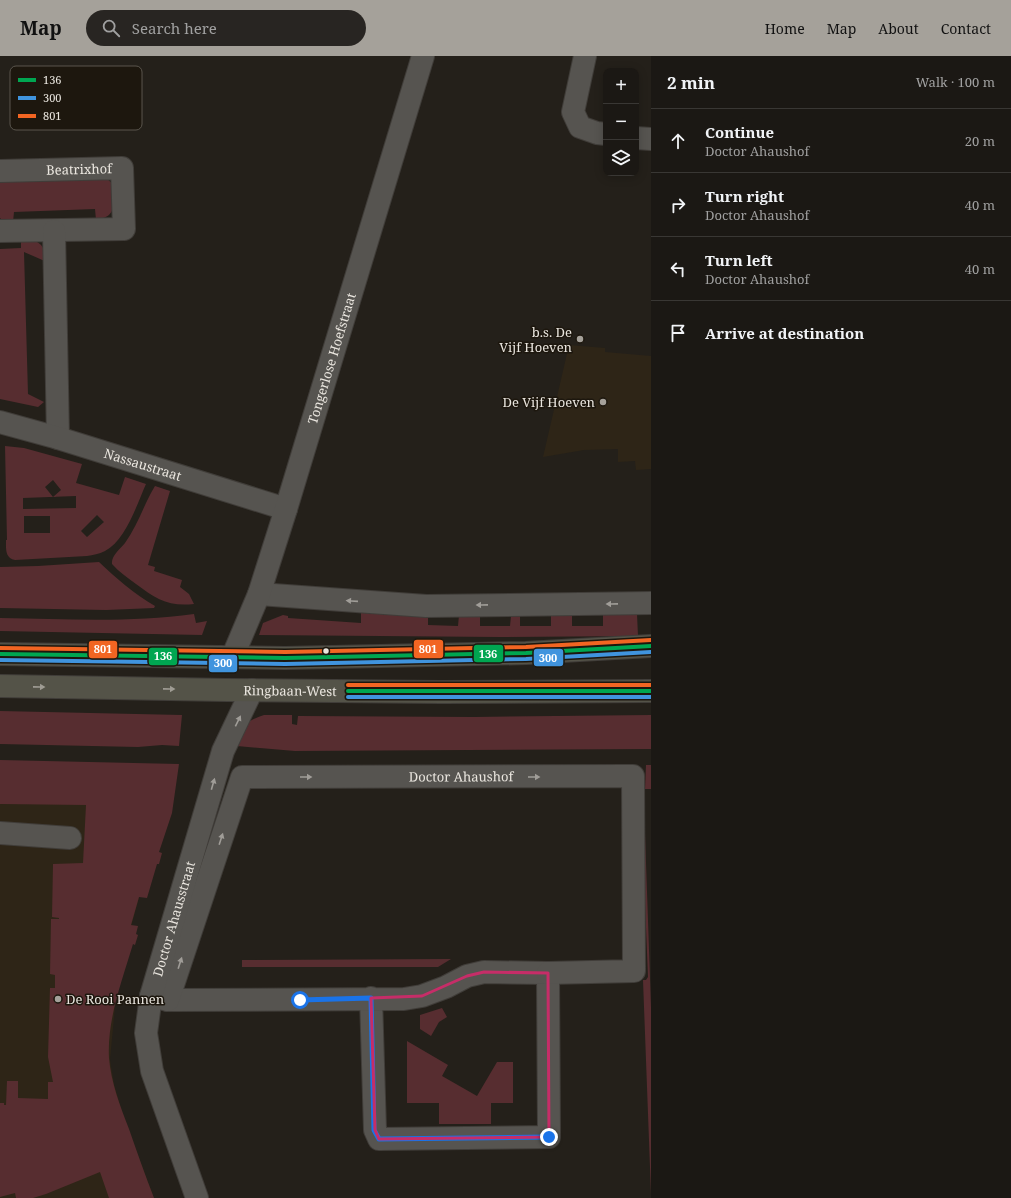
<!DOCTYPE html>
<html lang="en">
<head>
<meta charset="utf-8">
<style>
  :root { --surface:#1b1814; --page:#282522; --text:#f1f3f6; --muted:#a0a0a0; --line:#393734; --accent:#a5a19a }
  body { margin:0; font-family:"Noto Serif",serif; background:var(--page); color:var(--text) }
  .controls { position:absolute; right:12px; top:12px; display:grid; overflow:hidden; border-radius:8px; box-shadow:0 2px 10px #0003 }
  .controls button { width:36px; height:36px; display:grid; place-items:center; padding:0; border:0; border-bottom:1px solid var(--line); background:var(--surface); color:var(--text); font:20px sans-serif }
  .stop { position:absolute; width:12px; height:12px; margin:-9px; border:3px solid #1a73e8; border-radius:50%; background:#fff }
  .stop.end { background:#1a73e8; border-color:#fff; box-shadow:0 1px 4px #0008 }
  .list { margin:0; padding:0; list-style:none }
  h2 { display:flex; justify-content:space-between; align-items:center; height:52px; margin:0; padding:0 16px; font-size:17px }
  h2 small { font-size:13px; font-weight:400; color:var(--muted) }
  .list li { display:grid; grid-template-columns:26px 1fr auto; gap:12px; align-items:center; box-sizing:border-box; height:64px; padding:0 16px; border-top:1px solid var(--line) }
  .list b { display:block; font-size:15px; white-space:nowrap }
  .list p { margin:0; font-size:13px; white-space:nowrap; color:var(--muted) }
  .list em { font-size:13px; font-style:normal; color:var(--muted) }
  .icon { flex:none; width:22px; height:22px; fill:none; stroke:currentColor; stroke-width:2; stroke-linecap:round; stroke-linejoin:round }
  .map { position:relative; flex:none; width:651px; height:1142px; overflow:hidden }
  header { display:flex; align-items:center; gap:24px; box-sizing:border-box; height:56px; padding:0 20px; background:var(--accent); color:#111 }
  header strong { font-size:19px }
  nav { display:flex; gap:22px; margin-inline-start:auto; font-size:14px }
  .search { width:280px; height:36px; background:var(--page); display:flex; align-items:center; gap:10px; box-sizing:border-box; padding:0 14px; border-radius:22px; color:var(--muted); font-size:15px }
  main { display:flex }
  aside { flex:1; background:var(--surface) }
  .map>svg:first-child { display:block }
</style>
</head>
<body>
<header>
<strong>Map</strong>
<div class="search"><svg class="icon" aria-label="search" viewBox="0 0 24 24"><circle cx="10" cy="10" r="6"/><path d="M15 15l6 6"/></svg>Search here</div>
<nav><a>Home</a><a>Map</a><a>About</a><a>Contact</a></nav>
</header>
<main>
<div class="map">
<svg width="651" height="1142" viewBox="0 0 651 1142">
  <rect width="100%" height="100%" fill="#24201a"/>
  <g fill="#2e2517">
    <path d="M 569,289 L 605,292 L 605,296 L 651,300 L 651,413 L 636,414 L 635,405 L 618,406 L 618,393 L 584,394 L 543,401 Z"/>
    <path d="M 0,731 L 164,751 L 131,871 L 115,951 L 110,1004 L 114,1028 L 122,1056 L 154,1142 L 0,1142 Z"/>
  </g>
  <g fill="#572d30" fill-rule="evenodd">
    <path d="M 106,122 L 114,129 C 114,146 118,161 96,164 L 95,153 L 14,156 L 13,166 L 2,164 L 0,162 L 0,126 Z"/>
    <path d="M 21,182 C 40,185 44,187 47,206 L 24,196 L 28,338 L 44,346 L 38,351 L 0,343 L 0,193 L 21,192 Z"/>
    <path d="M 5,390 L 24,392 L 82,408 L 76,427 L 119,439 L 125,421 L 146,428 C 137,448 126,484 105,495 C 99,498 93,499 87,500 L 15,504 C 5,502 6,493 6,484 L 7,484 ZM 53,424 L 61,434 L 53,441 L 45,431 ZM 76,440 L 76,452 L 23,453 L 23,442 ZM 97,459 L 104,466 L 87,481 L 81,475 ZM 24,460 L 50,460 L 50,477 L 24,477 Z"/>
    <path d="M 155,430 L 170,435 L 148,509 L 155,511 L 154,515 L 182,524 L 180,531 L 189,538 L 194,548 C 169,551 156,543 136,528 C 128,522 119,516 112,508 C 111,500 120,493 125,487 C 138,469 144,448 155,430 Z"/>
    <path d="M 99,506 C 116,522 134,538 155,550 L 154,552 L 106,554 L 0,552 L 0,511 L 38,510 Z"/>
    <path d="M 361,557 L 428,559 L 428,569 L 458,570 L 459,559 L 480,560 L 480,570 L 510,570 L 511,560 L 520,560 L 520,570 L 551,570 L 551,560 L 572,560 L 572,570 L 603,570 L 603,559 L 637,558 L 638,580 L 498,581 L 259,579 L 263,567 L 283,559 L 288,560 L 288,562 L 361,567 Z"/>
    <path d="M 194,558 L 196,567 L 207,565 L 202,579 L 0,575 L 0,562 C 65,563 130,567 194,558 Z"/>
    <path d="M 0,655 L 182,659 L 179,690 L 162,689 L 138,691 L 0,688 Z"/>
    <path d="M 264,659 L 292,659 L 292,668 L 297,669 L 298,660 L 474,661 L 651,659 L 651,693 L 295,695 L 237,690 C 244,670 243,666 264,659 Z"/>
    <path d="M 0,704 L 179,708 L 172,757 L 159,796 L 162,797 L 159,808 L 157,808 L 147,842 L 139,841 L 131,869 L 138,870 L 136,878 L 138,879 L 135,889 L 133,888 C 122,925 107,963 109,1002 C 111,1026 120,1050 129,1073 C 137,1096 145,1119 154,1142 L 109,1142 L 100,1116 L 46,1138 L 33,1142 L 16,1142 L 15,1137 L 0,1141 L 0,1047 L 4,1047 L 4,1049 L 6,1049 L 7,1025 L 18,1025 L 18,1042 L 48,1043 L 48,1026 L 53,1026 L 48,1001 L 50,932 L 55,932 L 55,919 L 50,918 L 51,863 L 59,863 L 59,862 L 52,861 L 53,808 L 83,807 L 86,749 L 0,748 Z"/>
    <path d="M 646,709 L 651,709 L 651,733 L 645,733 Z"/>
    <path d="M 641,749 L 644,749 L 651,951 L 651,1138 L 643,924 L 646,924 L 648,921 Z"/>
    <path d="M 451,903 L 438,911 L 242,911 L 242,904 Z"/>
    <path d="M 442,952 L 447,961 L 439,966 L 431,980 L 420,973 L 420,959 Z"/>
    <path d="M 407,985 L 448,1009 L 442,1020 L 477,1040 L 497,1006 L 513,1006 L 513,1047 L 491,1047 L 491,1068 L 439,1068 L 439,1047 L 407,1047 Z"/>
  </g>
  <g fill="none" stroke-linecap="round" stroke-linejoin="round">
    <defs>
      <g id="minor">
        <path d="M 585,0 L 573,56 L 580,71 L 597,77 L 606,78"/>
        <path d="M 636,82 L 651,83"/>
        <path id="s1" d="M 0,115 L 122,112 L 124,173 L 0,175"/>
        <path d="M 54,175 L 58,382"/>
        <path id="s2" d="M 0,366 L 58,382 L 286,453"/>
        <path d="M 259,538 L 426,550 L 651,547"/>
        <path id="s3" d="M 232,602 L 259,538 L 286,453 L 423,0"/>
        <path d="M 0,777 L 70,782"/>
        <path d="M 151,940 L 168,944 L 404,943 L 422,940 L 446,931 L 467,920 L 484,916 L 548,917 L 549,1081 L 379,1083 L 375,1074 L 371,942"/>
        <path id="s4" d="M 168,944 L 242,721 L 633,720 L 634,915 L 548,917"/>
        <path id="s5" d="M 197,1142 L 152,1015 L 146,977 L 151,940 L 223,695 L 252,634"/>
      </g>
      <g id="major">
        <path d="M 0,598 L 285,602 L 526,597 L 651,590"/>
        <path id="s6" d="M 0,630 L 226,634 L 441,636 L 651,635"/>
      </g>
    </defs>
    <use href="#minor" stroke="#403d39" stroke-width="24"/>
    <use href="#major" stroke="#403d39" stroke-width="24"/>
    <use href="#minor" stroke="#565450" stroke-width="22"/>
    <use href="#major" stroke="#545348" stroke-width="22"/>
    <defs>
      <g id="bus-1">
        <path d="M 0,598 L 285,602 L 526,597 L 651,590"/>
        <path d="M 348,635 L 651,635"/>
      </g>
      <g id="bus-2">
        <path d="M 0,604 L 285,608 L 526,603 L 651,596"/>
        <path d="M 348,641 L 651,641"/>
      </g>
      <g id="bus-3">
        <path d="M 0,592 L 285,596 L 526,591 L 651,584"/>
        <path d="M 348,629 L 651,629"/>
      </g>
    </defs>
    <use href="#bus-1" stroke="#1d170e" stroke-width="7"/>
    <use href="#bus-2" stroke="#1d170e" stroke-width="7"/>
    <use href="#bus-3" stroke="#1d170e" stroke-width="7"/>
    <use href="#bus-1" stroke="#00a651" stroke-width="4"/>
    <use href="#bus-2" stroke="#4094de" stroke-width="4"/>
    <use href="#bus-3" stroke="#f26522" stroke-width="4"/>
  </g>
  <defs><path id="oneway-solid" d="M-6-.8H1V-3.2L6.5 0L1 3.2V.8H-6Z"/></defs>
  <g fill="#a09d98">
    <use href="#oneway-solid" transform="translate(352 545) rotate(-176)"/>
    <use href="#oneway-solid" transform="translate(612 548) rotate(179)"/>
    <use href="#oneway-solid" transform="translate(482 549) rotate(179)"/>
    <use href="#oneway-solid" transform="translate(238 665) rotate(-64)"/>
    <use href="#oneway-solid" transform="translate(306 721)"/>
    <use href="#oneway-solid" transform="translate(534 721)"/>
    <use href="#oneway-solid" transform="translate(213 728) rotate(-74)"/>
    <use href="#oneway-solid" transform="translate(221 783) rotate(-72)"/>
    <use href="#oneway-solid" transform="translate(180 907) rotate(-72)"/>
  </g>
  <g fill="#9f9c94">
    <use href="#oneway-solid" transform="translate(39 631) rotate(1)"/>
    <use href="#oneway-solid" transform="translate(169 633) rotate(1)"/>
  </g>
  <g fill="none" stroke-linecap="round" stroke-linejoin="round">
    <path stroke="#1a73e8" stroke-width="5" d="M 300,944 L 371,942 L 374,1074 L 379,1083 L 549,1081"/>
  </g>
  <path fill="none" stroke="#c62d68" stroke-width="3" stroke-linejoin="round" d="M 484,916 L 548,917 L 549,1081 L 379,1083 L 375,1074 L 371,942 L 422,940 L 467,920 Z"/>
  <g fill="#a5a19a" stroke="#1d170e" stroke-width="1.5">
    <circle cx="580" cy="283" r="4"/>
    <circle cx="603" cy="346" r="4"/>
    <circle cx="58" cy="943" r="4"/>
  </g>
  <circle fill="#eae6df" stroke="#1d170e" stroke-width="1.5" cx="326" cy="595" r="3.5"/>
  <g text-anchor="middle" dominant-baseline="central" stroke-width="3" stroke-linejoin="round" paint-order="stroke">
    <g font-size="13" fill="#eae6df" stroke="#1d170e">
      <text stroke="none"><textPath href="#s1" startOffset="79">Beatrixhof</textPath></text>
      <text stroke="none"><textPath href="#s3" startOffset="316">Tongerlose Hoefstraat</textPath></text>
      <text stroke="none"><textPath href="#s2" startOffset="149">Nassaustraat</textPath></text>
      <text stroke="none"><textPath href="#s6" startOffset="290">Ringbaan-West</textPath></text>
      <text stroke="none"><textPath href="#s4" startOffset="454">Doctor Ahaushof</textPath></text>
      <text stroke="none"><textPath href="#s5" startOffset="291">Doctor Ahausstraat</textPath></text>
    </g>
    <g font-size="13" fill="#eae6df" stroke="#1d170e" text-anchor="end">
      <text x="572" y="276">b.s. De<tspan x="572" dy="15">Vijf Hoeven</tspan></text>
      <text x="595" y="346">De Vijf Hoeven</text>
      <text x="66" y="943" text-anchor="start">De Rooi Pannen</text>
    </g>
  </g>
  <rect x="10" y="10" width="132" height="64" rx="6" fill="#1d170e" stroke="#5a554d" stroke-width="1"/>
  <rect x="18" y="22" width="18" height="4" fill="#00a651"/>
  <rect x="18" y="40" width="18" height="4" fill="#4094de"/>
  <rect x="18" y="58" width="18" height="4" fill="#f26522"/>
  <g font-size="11" fill="#eae6df">
    <text x="43" y="28">136</text>
    <text x="43" y="46">300</text>
    <text x="43" y="64">801</text>
  </g>
  <g stroke="#1d170e" stroke-width="1.5">
    <rect x="413" y="583" width="31" height="20" rx="4" fill="#f26522"/>
    <rect x="88" y="584" width="30" height="19" rx="4" fill="#f26522"/>
    <rect x="473" y="588" width="31" height="19" rx="4" fill="#00a651"/>
    <rect x="148" y="591" width="30" height="19" rx="4" fill="#00a651"/>
    <rect x="533" y="592" width="31" height="19" rx="4" fill="#4094de"/>
    <rect x="208" y="598" width="30" height="19" rx="4" fill="#4094de"/>
  </g>
  <g font-size="11" text-anchor="middle" font-weight="bold" fill="#fff">
    <text x="428" y="597">801</text>
    <text x="103" y="597">801</text>
    <text x="488" y="602">136</text>
    <text x="163" y="604">136</text>
    <text x="548" y="606">300</text>
    <text x="223" y="611">300</text>
  </g>
</svg>
<div class="controls">
<button>+</button>
<button>−</button>
<button><svg class="icon" aria-label="layers" viewBox="0 0 24 24"><path d="M12 4l9 5-9 5-9-5zM3 14l9 5 9-5"/></svg></button>
</div>
<div class="stop" style="left:300px;top:944px"></div>
<div class="stop end" style="left:549px;top:1081px"></div>
</div>
<aside>
<h2>2 min<small>Walk · 100 m</small></h2>
<ul class="list">
<li><svg class="icon" aria-label="ahead" viewBox="0 0 24 24"><path d="M12 20V5M6 11l6-6 6 6"/></svg><div><b>Continue</b><p>Doctor Ahaushof</p></div><em>20 m</em></li>
<li><svg class="icon" aria-label="right" viewBox="0 0 24 24"><path d="M7 20v-9h11M14 6l5 5-5 5"/></svg><div><b>Turn right</b><p>Doctor Ahaushof</p></div><em>40 m</em></li>
<li><svg class="icon" aria-label="left" viewBox="0 0 24 24"><path d="M17 20v-9H6M10 6l-5 5 5 5"/></svg><div><b>Turn left</b><p>Doctor Ahaushof</p></div><em>40 m</em></li>
<li><svg class="icon" aria-label="arrive" viewBox="0 0 24 24"><path d="M6 21V4h12l-3 4 3 4H6"/></svg><div><b>Arrive at destination</b></div></li>
</ul>
</aside>
</main>
</body>
</html>
